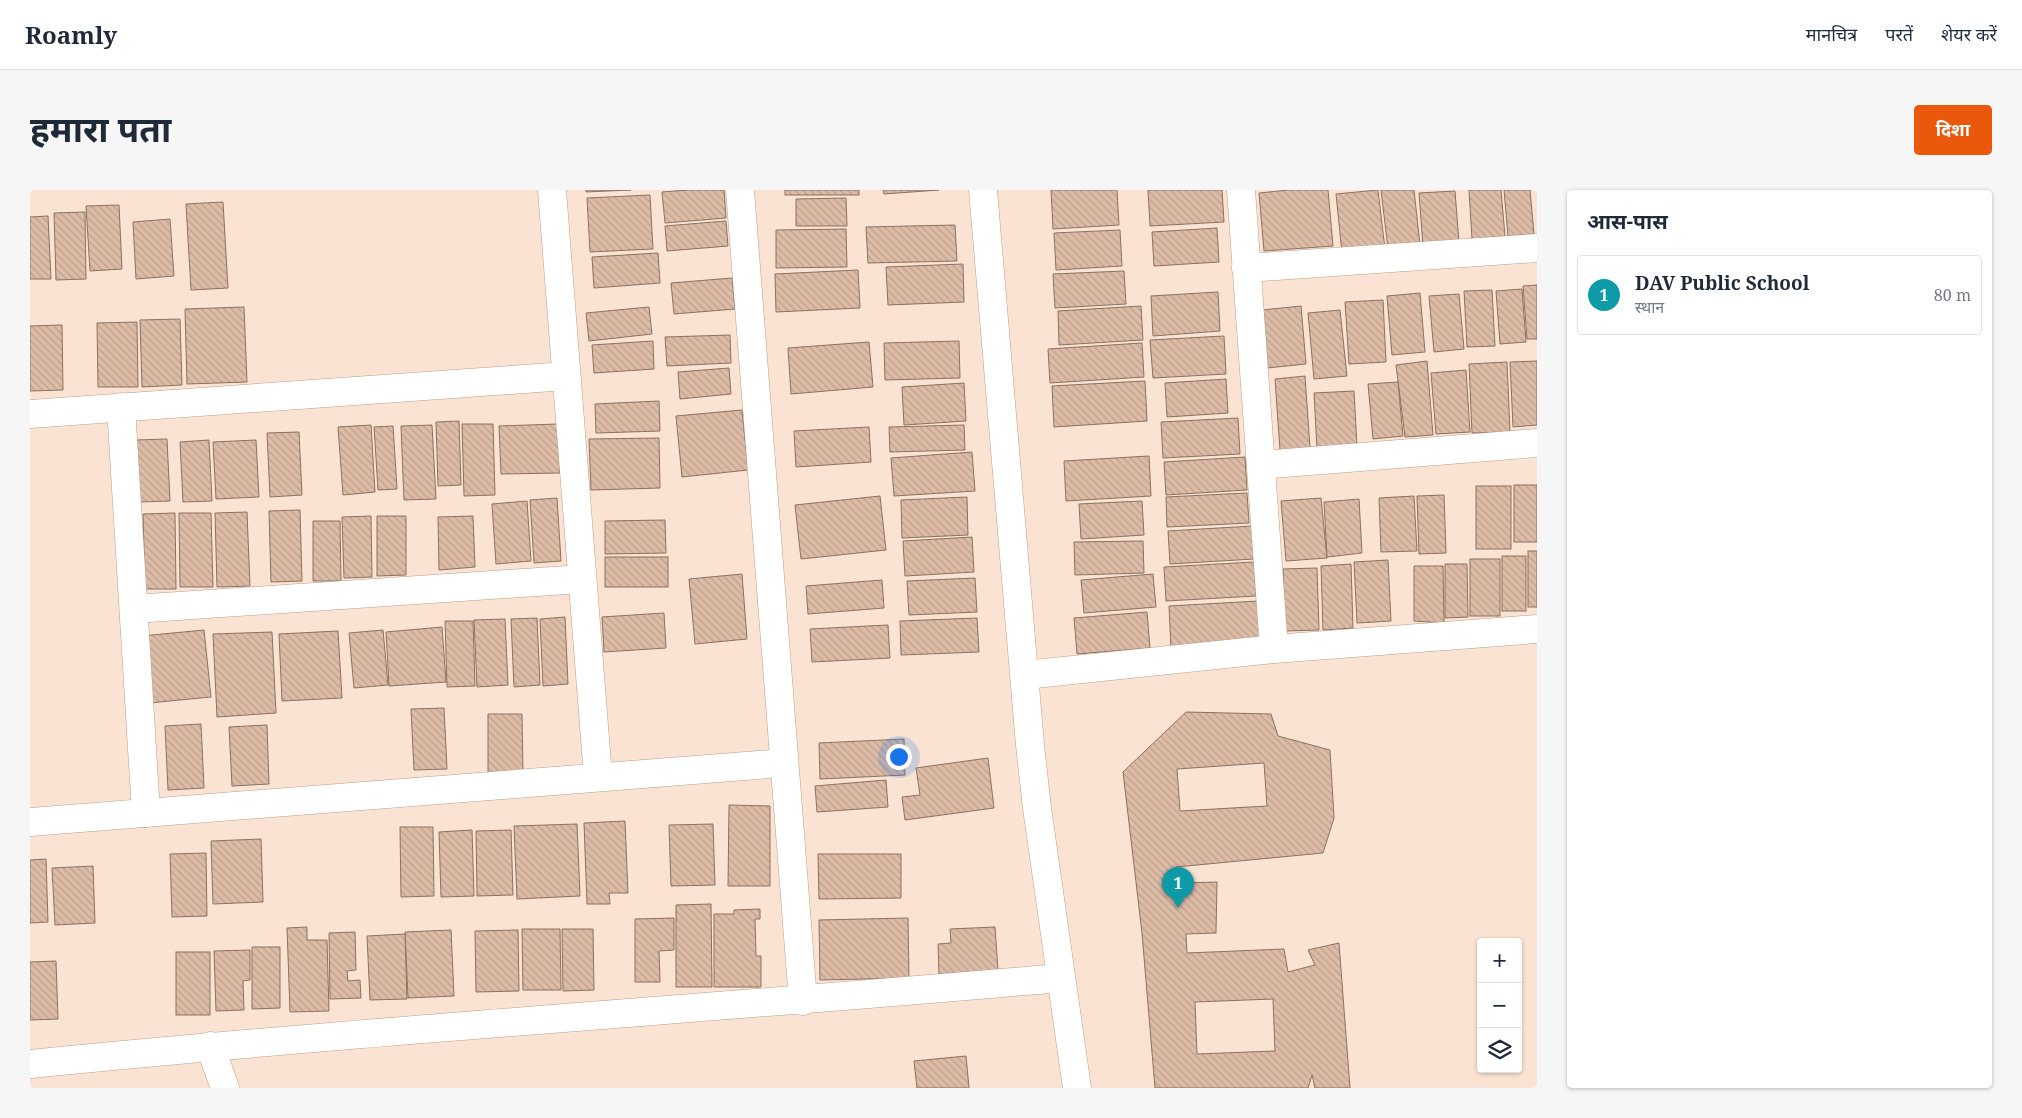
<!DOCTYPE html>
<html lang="hi">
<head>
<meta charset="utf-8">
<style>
  :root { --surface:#fff; --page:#f6f6f7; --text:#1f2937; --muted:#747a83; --line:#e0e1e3; --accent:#ea580c }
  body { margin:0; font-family:"Noto Serif","Noto Sans Devanagari",serif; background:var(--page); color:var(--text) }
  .controls { position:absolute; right:15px; bottom:15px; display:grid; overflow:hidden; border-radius:5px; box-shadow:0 1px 4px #0004 }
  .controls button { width:45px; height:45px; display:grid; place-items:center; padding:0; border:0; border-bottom:1px solid var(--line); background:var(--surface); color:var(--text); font:25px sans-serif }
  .you { position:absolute; left:868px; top:566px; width:18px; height:18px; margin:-12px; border:4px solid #fff; border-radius:50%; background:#1a73e8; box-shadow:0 0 0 8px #1a73e833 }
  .badge { display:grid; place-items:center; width:32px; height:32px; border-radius:50%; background:var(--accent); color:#fff; font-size:16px; font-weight:700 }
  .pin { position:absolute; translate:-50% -41px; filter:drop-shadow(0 1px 2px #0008) }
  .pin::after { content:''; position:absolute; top:26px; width:18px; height:15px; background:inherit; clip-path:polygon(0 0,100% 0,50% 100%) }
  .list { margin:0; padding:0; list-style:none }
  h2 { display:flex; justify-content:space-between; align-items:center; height:65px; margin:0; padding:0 20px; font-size:21px }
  h2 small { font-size:16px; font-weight:400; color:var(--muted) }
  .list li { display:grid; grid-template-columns:32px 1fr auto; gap:15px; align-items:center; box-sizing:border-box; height:80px; margin:0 10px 10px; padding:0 10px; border:1px solid var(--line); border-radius:5px }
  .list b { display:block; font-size:19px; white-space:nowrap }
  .list p { margin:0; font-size:16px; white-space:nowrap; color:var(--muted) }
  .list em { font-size:16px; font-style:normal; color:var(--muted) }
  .icon { flex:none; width:28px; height:28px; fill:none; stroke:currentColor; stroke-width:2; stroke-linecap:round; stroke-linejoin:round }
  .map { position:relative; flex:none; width:1507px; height:898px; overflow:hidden; border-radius:5px }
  header { display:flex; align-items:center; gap:30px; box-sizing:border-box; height:70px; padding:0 25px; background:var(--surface); border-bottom:1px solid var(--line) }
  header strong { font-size:24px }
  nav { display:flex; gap:28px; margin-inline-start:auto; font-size:18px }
  .intro { display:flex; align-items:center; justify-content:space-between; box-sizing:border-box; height:120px; padding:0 30px }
  h1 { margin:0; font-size:35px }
  .button { padding:12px 22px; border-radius:5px; background:var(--accent); color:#fff; font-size:18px; font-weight:700 }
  main { display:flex; gap:30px; padding:0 30px }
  aside { flex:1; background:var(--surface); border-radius:5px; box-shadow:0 1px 4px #0004 }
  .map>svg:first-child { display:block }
</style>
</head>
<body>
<header>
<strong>Roamly</strong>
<nav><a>मानचित्र</a><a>परतें</a><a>शेयर करें</a></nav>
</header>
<div class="intro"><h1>हमारा पता</h1><a class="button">दिशा</a></div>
<main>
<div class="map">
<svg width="1507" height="898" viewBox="0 0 1507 898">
  <defs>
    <pattern id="building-back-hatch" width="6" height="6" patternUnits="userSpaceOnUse" patternTransform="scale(1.25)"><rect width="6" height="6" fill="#dcbca7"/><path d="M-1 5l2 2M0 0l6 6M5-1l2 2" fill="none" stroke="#bca08e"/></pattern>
  </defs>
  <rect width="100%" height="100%" fill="#fbe3d3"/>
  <g fill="url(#building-back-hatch)" stroke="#8c715f" fill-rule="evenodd">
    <path d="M 556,0 L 601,0 L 556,2 Z"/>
    <path d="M 658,0 L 694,0 L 696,28 L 635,33 L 632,2 Z"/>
    <rect x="755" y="0" width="74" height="5"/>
    <path d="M 853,0 L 909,0 L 854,4 Z"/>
    <path d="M 1021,0 L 1087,0 L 1089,35 L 1023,39 Z"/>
    <path d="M 1118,0 L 1192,0 L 1194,32 L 1120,36 Z"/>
    <path d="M 1259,0 L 1298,0 L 1303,56 L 1234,61 L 1229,3 Z"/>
    <path d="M 1348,0 L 1355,59 L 1312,63 L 1306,4 Z"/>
    <path d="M 1351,0 L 1384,0 L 1390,55 L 1358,59 Z"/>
    <path d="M 1439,0 L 1471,0 L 1475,46 L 1442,49 Z"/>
    <path d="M 1474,0 L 1500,0 L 1504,44 L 1478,46 Z"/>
    <path d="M 1425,1 L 1429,53 L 1393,56 L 1389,3 Z"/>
    <path d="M 620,5 L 623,59 L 560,62 L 557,8 Z"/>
    <path d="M 816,8 L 817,36 L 766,36 L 766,9 Z"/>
    <path d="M 193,12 L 198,98 L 161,100 L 156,14 Z"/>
    <path d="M 89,15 L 92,79 L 60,81 L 56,16 Z"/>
    <path d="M 55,22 L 56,89 L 26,90 L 24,23 Z"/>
    <path d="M 18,26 L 21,89 L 0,89 L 0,27 Z"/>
    <path d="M 140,29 L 144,86 L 106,89 L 103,32 Z"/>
    <path d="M 696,31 L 698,56 L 637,61 L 635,36 Z"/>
    <path d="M 925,35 L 927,71 L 838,73 L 836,37 Z"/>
    <path d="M 1187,38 L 1189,72 L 1124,76 L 1122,42 Z"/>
    <path d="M 816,39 L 817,77 L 746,78 L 746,40 Z"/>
    <path d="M 1090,40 L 1092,76 L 1026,80 L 1024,43 Z"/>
    <path d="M 628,63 L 630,93 L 564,98 L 562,67 Z"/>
    <path d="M 933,74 L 934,112 L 858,115 L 856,77 Z"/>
    <path d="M 828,80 L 830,118 L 746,122 L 745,84 Z"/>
    <path d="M 1094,81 L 1096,114 L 1025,118 L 1023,84 Z"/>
    <path d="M 702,88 L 705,119 L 644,124 L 641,93 Z"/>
    <path d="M 1507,95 L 1507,149 L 1497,149 L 1493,96 Z"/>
    <path d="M 1492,99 L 1496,152 L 1470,154 L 1466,101 Z"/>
    <path d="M 1462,100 L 1465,156 L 1437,157 L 1434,101 Z"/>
    <path d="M 1188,102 L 1190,141 L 1123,146 L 1121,106 Z"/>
    <path d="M 1390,103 L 1395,162 L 1362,165 L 1357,106 Z"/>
    <path d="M 1429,104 L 1434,159 L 1404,162 L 1399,106 Z"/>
    <path d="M 1353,110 L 1356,172 L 1319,174 L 1315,112 Z"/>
    <path d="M 1111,116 L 1113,150 L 1029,155 L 1028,121 Z"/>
    <path d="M 1271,116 L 1276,174 L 1237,178 L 1232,120 Z"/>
    <path d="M 214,117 L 217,192 L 157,194 L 155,119 Z"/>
    <path d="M 619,117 L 622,144 L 559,151 L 556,123 Z"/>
    <path d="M 1310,120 L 1317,186 L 1284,189 L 1278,123 Z"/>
    <path d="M 150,129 L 152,195 L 112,197 L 110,130 Z"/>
    <path d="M 107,132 L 108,197 L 68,197 L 67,133 Z"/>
    <path d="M 32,135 L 33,200 L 0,201 L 0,136 Z"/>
    <path d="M 700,145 L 701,173 L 637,176 L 635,147 Z"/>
    <path d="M 1194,146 L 1196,184 L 1123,188 L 1120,150 Z"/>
    <path d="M 623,151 L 624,179 L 564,183 L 562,155 Z"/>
    <path d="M 929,151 L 930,188 L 855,190 L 854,153 Z"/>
    <path d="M 839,152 L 843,197 L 761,204 L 758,158 Z"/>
    <path d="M 1112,153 L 1114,187 L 1020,193 L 1018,159 Z"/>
    <path d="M 1397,171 L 1403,245 L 1375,247 L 1366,175 Z"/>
    <path d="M 1507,171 L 1507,235 L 1483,237 L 1480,172 Z"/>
    <path d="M 1477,172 L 1480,242 L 1442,243 L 1439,174 Z"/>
    <path d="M 699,178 L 701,204 L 650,209 L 648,182 Z"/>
    <path d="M 1436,180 L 1440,242 L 1406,244 L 1401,183 Z"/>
    <path d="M 1275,186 L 1280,258 L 1250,260 L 1245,189 Z"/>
    <path d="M 1196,189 L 1198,223 L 1137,227 L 1135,193 Z"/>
    <path d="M 1115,191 L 1117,231 L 1024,237 L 1022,196 Z"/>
    <path d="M 1368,192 L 1373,246 L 1343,249 L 1338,194 Z"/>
    <path d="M 934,193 L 936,231 L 874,235 L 872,197 Z"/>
    <path d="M 1324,201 L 1327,257 L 1287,259 L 1284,203 Z"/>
    <path d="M 629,211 L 630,241 L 566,243 L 565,214 Z"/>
    <path d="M 712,220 L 718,280 L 652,287 L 646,226 Z"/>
    <path d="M 1208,228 L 1210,264 L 1133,268 L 1131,232 Z"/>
    <path d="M 429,231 L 431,295 L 408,296 L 406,232 Z"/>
    <path d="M 432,234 L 463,234 L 465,305 L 434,306 Z"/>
    <path d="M 528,234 L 530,283 L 471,284 L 469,236 Z"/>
    <path d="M 341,235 L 345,302 L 313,305 L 308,237 Z"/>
    <path d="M 402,235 L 406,309 L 374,310 L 371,236 Z"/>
    <path d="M 934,235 L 935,260 L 860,262 L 859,237 Z"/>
    <path d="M 363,236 L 367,299 L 348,300 L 344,237 Z"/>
    <path d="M 839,237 L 841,272 L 766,277 L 764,241 Z"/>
    <path d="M 269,242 L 272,305 L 240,307 L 237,243 Z"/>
    <path d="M 629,248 L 630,298 L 561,300 L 559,249 Z"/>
    <path d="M 137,249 L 140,311 L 109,312 L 106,250 Z"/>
    <path d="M 179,250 L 182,311 L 153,312 L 150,252 Z"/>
    <path d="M 226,250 L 229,307 L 186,309 L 183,252 Z"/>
    <path d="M 942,262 L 945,301 L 864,306 L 861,268 Z"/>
    <path d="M 1119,266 L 1121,306 L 1036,311 L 1034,271 Z"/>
    <path d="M 1215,267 L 1217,300 L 1136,305 L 1134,272 Z"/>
    <rect x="1484" y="295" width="23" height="57"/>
    <rect x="1446" y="296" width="35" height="63"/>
    <path d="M 1217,303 L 1219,333 L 1137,337 L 1136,307 Z"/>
    <path d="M 1414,305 L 1416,363 L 1389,364 L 1387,306 Z"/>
    <path d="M 850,306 L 856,360 L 771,369 L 765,315 Z"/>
    <path d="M 1384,306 L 1387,361 L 1351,362 L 1349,308 Z"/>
    <path d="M 937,307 L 938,345 L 872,348 L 871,310 Z"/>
    <path d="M 527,308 L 531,371 L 504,373 L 500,310 Z"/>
    <path d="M 1291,308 L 1297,368 L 1256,371 L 1251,311 Z"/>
    <path d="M 1329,309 L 1332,363 L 1297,367 L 1294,312 Z"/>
    <path d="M 497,311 L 501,371 L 466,374 L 462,314 Z"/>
    <path d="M 1112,311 L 1114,345 L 1051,349 L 1049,314 Z"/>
    <path d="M 270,320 L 272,391 L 241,392 L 239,321 Z"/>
    <path d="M 217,322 L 220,396 L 187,397 L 185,323 Z"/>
    <path d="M 145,323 L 146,399 L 115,399 L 113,324 Z"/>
    <path d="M 149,323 L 181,323 L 183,397 L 150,397 Z"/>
    <path d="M 341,326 L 342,387 L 314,388 L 312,327 Z"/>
    <path d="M 347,326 L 376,326 L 376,385 L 347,386 Z"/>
    <path d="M 443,326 L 445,377 L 409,380 L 408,327 Z"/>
    <path d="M 635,330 L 636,363 L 575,364 L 575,331 Z"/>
    <path d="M 283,331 L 310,331 L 311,391 L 283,391 Z"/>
    <path d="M 1222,336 L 1224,369 L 1140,374 L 1138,341 Z"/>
    <path d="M 942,347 L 944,382 L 875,386 L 873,351 Z"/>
    <path d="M 1113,351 L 1114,383 L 1045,385 L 1044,352 Z"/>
    <rect x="1498" y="361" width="9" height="56"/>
    <rect x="1472" y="366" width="24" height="55"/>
    <rect x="575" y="367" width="63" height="30"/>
    <rect x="1440" y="369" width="30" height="57"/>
    <path d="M 1358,370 L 1361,431 L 1327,433 L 1324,372 Z"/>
    <path d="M 1224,372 L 1226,406 L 1136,411 L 1134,377 Z"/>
    <path d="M 1321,374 L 1323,438 L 1293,440 L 1291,376 Z"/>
    <path d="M 1415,374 L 1437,374 L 1438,427 L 1415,428 Z"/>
    <path d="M 1384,376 L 1413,376 L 1414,433 L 1384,431 Z"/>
    <path d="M 1287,378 L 1289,440 L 1255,441 L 1253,379 Z"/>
    <path d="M 712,384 L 717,449 L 665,454 L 659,389 Z"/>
    <path d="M 1123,384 L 1126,417 L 1054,423 L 1051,390 Z"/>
    <path d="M 945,388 L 947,422 L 879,425 L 877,391 Z"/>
    <path d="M 852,390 L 854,418 L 778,424 L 776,396 Z"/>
    <path d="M 1228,411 L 1230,453 L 1141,458 L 1139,416 Z"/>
    <path d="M 1117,422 L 1120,458 L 1047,464 L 1044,428 Z"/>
    <path d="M 634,423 L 636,458 L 574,462 L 572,427 Z"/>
    <path d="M 535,427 L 538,494 L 513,496 L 510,429 Z"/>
    <path d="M 507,428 L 510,495 L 484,497 L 481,429 Z"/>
    <path d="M 947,428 L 949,462 L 871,465 L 870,431 Z"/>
    <path d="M 475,429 L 478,495 L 447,497 L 444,430 Z"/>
    <path d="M 415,431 L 443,431 L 445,496 L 417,497 Z"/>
    <path d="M 858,435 L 860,468 L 782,472 L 780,439 Z"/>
    <path d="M 412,437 L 416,492 L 359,496 L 356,442 Z"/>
    <path d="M 174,440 L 181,507 L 119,513 L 112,446 Z"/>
    <path d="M 353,440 L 358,495 L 324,498 L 319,443 Z"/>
    <path d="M 308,441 L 312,508 L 252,511 L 249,444 Z"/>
    <path d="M 242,442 L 246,523 L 187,527 L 183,444 Z"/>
    <path d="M 414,518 L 417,579 L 384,580 L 381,519 Z"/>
    <path d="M 1156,522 L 1241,524 L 1248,546 L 1300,560 L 1304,628 L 1293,663 L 1146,677 L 1149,693 L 1187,692 L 1186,743 L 1156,744 L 1157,763 L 1254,759 L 1258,782 L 1285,775 L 1278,760 L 1309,753 L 1320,898 L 1285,898 L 1282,885 L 1278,898 L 1125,898 L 1112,743 L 1093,582 ZM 1234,573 L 1237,616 L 1150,621 L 1147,579 ZM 1243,809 L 1245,861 L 1167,864 L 1165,812 Z"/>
    <path d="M 458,524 L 492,524 L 493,583 L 458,583 Z"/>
    <path d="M 171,534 L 174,598 L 138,600 L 135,536 Z"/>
    <path d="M 237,535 L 239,594 L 202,596 L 199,537 Z"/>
    <path d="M 874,549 L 875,585 L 790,589 L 789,553 Z"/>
    <path d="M 958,568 L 964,618 L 875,630 L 872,607 L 890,605 L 886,578 Z"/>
    <path d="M 856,590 L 858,617 L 787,622 L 785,596 Z"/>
    <path d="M 699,615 L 740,616 L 740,696 L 698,696 Z"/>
    <path d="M 595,631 L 598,703 L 579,703 L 580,714 L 557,714 L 554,633 Z"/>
    <path d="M 547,634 L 550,706 L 487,709 L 484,636 Z"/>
    <path d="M 683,634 L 685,695 L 641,696 L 639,635 Z"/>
    <path d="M 370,637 L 403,637 L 404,706 L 371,707 Z"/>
    <path d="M 442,640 L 444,706 L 411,707 L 409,642 Z"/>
    <path d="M 481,640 L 483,705 L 447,706 L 446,641 Z"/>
    <path d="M 231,649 L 233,712 L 183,714 L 181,651 Z"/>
    <path d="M 176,663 L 177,726 L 142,727 L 140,664 Z"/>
    <path d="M 788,664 L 871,664 L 871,708 L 789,709 Z"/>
    <path d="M 16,669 L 18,732 L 0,733 L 0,670 Z"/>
    <path d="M 63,676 L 65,733 L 25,735 L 22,678 Z"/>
    <path d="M 681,714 L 682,797 L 646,797 L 646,715 Z"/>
    <path d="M 730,719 L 730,729 L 725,729 L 726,766 L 731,766 L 731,797 L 684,797 L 684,724 L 704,724 L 704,720 Z"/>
    <path d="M 644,728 L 644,760 L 629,761 L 630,792 L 605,792 L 605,729 Z"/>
    <path d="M 878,728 L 879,788 L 790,790 L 789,730 Z"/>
    <path d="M 277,737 L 277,750 L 297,750 L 299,821 L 260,822 L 257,738 Z"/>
    <path d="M 965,737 L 968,780 L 909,784 L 908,754 L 921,753 L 920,739 Z"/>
    <path d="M 492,739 L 530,739 L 531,800 L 493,800 Z"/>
    <path d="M 532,739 L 563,739 L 564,800 L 533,801 Z"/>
    <path d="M 421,740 L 424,806 L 378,808 L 375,742 Z"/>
    <path d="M 488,740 L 489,801 L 446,802 L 445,741 Z"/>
    <path d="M 325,742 L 326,780 L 317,781 L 318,791 L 330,790 L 331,808 L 300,809 L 299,743 Z"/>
    <path d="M 375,744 L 377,809 L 340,810 L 337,746 Z"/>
    <path d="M 222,757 L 250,757 L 250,818 L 222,819 Z"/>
    <path d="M 220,760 L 220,790 L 213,791 L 214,820 L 186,821 L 184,761 Z"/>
    <rect x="146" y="762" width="34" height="63"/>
    <path d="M 26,771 L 28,829 L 0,830 L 0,772 Z"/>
    <path d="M 936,866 L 939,898 L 887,898 L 884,871 Z"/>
  </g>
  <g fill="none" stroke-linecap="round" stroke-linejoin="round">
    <defs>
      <g id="street">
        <path d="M 522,0 L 568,587"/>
        <path d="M 710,0 L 773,811"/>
        <path d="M 953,0 L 1000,555 L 1007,618 L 1047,898"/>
        <path d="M 1211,0 L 1244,459"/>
        <path d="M 1216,78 L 1507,58"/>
        <path d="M 91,217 L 116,623"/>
        <path d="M 0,224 L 536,186"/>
        <path d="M 1231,275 L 1507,253"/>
        <path d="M 104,419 L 552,389"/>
        <path d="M 995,485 L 1244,459 L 1507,439"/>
        <path d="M 0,632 L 754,573"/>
        <path d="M 180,856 L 195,898"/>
        <path d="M 0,874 C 343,840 687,818 1030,788"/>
      </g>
    </defs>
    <use href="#street" stroke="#bb9f8b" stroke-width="29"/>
    <use href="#street" stroke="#fff" stroke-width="28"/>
  </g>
</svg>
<div class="controls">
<button>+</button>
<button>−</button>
<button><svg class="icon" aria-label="layers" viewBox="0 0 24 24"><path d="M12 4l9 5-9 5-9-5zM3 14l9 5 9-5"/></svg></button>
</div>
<div class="you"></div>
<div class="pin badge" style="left:1148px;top:718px;background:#0f9aa8">1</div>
</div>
<aside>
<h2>आस-पास<small></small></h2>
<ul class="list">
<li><span class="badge" style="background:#0f9aa8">1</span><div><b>DAV Public School</b><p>स्थान</p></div><em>80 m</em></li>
</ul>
</aside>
</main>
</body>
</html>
